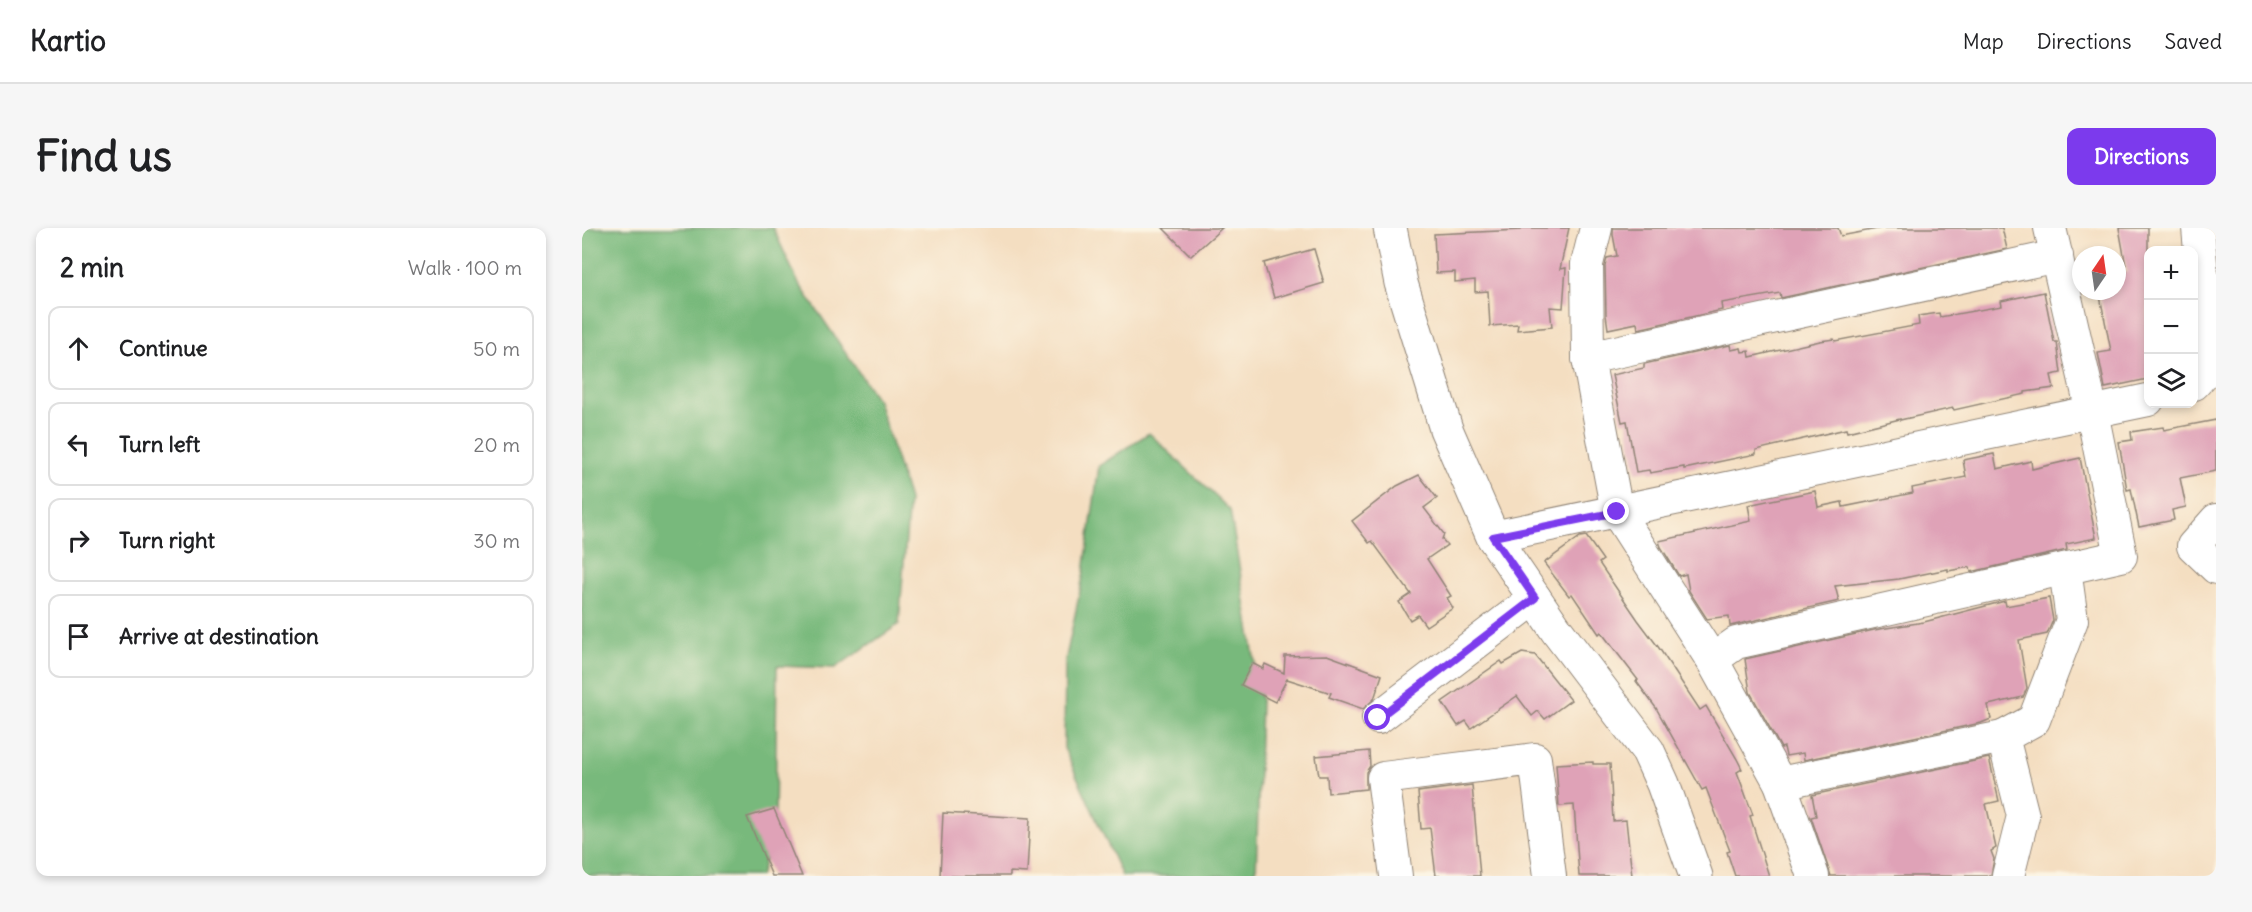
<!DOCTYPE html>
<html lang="en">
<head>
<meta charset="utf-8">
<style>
  :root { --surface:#fff; --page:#f6f6f6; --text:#202124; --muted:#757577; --line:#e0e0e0; --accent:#7c3aed }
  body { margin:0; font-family:Delius,sans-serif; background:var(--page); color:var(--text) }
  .controls { position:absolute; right:18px; top:18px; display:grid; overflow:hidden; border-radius:12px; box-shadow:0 3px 9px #0003 }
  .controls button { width:54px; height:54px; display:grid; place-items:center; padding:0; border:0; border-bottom:2px solid var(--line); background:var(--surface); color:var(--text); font:30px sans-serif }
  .compass { position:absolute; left:1490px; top:18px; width:54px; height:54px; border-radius:50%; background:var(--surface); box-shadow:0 3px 9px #0003; rotate:13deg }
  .stop { position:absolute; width:18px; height:18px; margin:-14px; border:4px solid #7c3aed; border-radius:50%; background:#fff }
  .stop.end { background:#7c3aed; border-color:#fff; box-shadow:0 2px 6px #0008 }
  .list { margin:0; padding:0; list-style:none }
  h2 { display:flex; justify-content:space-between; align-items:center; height:78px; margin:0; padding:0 24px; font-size:26px }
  h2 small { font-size:20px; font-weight:400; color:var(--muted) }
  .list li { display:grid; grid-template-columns:39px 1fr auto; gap:18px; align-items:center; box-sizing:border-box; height:84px; margin:0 12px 12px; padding:0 12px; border:2px solid var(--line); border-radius:12px }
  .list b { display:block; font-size:22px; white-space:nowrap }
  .list em { font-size:20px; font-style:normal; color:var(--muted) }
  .icon { flex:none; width:33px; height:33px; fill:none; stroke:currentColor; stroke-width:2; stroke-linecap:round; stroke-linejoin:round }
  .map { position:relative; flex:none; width:1634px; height:648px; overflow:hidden; border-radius:12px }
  header { display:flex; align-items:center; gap:36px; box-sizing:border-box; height:84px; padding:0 30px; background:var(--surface); border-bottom:2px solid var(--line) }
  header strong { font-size:28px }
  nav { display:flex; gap:33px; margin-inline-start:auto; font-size:21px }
  .intro { display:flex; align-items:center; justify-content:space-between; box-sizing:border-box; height:144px; padding:0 36px }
  h1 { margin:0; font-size:42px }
  .button { padding:15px 27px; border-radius:12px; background:var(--accent); color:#fff; font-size:21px; font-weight:700 }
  main { display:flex; gap:36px; padding:0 36px }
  aside { flex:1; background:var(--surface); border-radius:12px; box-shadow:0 3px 9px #0003 }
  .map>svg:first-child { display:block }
</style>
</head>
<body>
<header>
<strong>Kartio</strong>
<nav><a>Map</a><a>Directions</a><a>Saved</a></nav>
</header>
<div class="intro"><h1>Find us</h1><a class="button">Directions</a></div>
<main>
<aside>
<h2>2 min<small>Walk · 100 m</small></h2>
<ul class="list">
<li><svg class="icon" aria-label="ahead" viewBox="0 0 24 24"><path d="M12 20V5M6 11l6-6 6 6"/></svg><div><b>Continue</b></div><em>50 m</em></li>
<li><svg class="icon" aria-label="left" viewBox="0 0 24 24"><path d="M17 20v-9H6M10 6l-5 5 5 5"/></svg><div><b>Turn left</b></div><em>20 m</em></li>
<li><svg class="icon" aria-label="right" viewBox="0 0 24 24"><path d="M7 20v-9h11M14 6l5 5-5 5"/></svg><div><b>Turn right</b></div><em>30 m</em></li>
<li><svg class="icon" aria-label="arrive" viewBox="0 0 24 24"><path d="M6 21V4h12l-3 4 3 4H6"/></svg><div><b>Arrive at destination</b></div></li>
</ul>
</aside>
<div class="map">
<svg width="1634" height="648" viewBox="0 0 1634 648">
  <rect width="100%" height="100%" fill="#fcf5e5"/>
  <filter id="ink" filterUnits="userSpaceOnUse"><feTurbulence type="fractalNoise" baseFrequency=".0167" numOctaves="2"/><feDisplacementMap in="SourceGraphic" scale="12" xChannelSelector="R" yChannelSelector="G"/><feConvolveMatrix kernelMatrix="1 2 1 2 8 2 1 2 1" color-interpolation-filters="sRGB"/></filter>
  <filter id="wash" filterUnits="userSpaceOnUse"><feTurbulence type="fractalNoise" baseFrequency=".008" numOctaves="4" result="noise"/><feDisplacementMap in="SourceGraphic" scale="24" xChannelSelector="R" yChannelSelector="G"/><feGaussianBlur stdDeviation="1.35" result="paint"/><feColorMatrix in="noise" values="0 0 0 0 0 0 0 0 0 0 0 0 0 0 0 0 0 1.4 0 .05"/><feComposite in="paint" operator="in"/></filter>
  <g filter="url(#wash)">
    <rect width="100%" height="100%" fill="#f4dec1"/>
    <g fill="#78b97b" stroke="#527253" stroke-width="1.5">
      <path d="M 0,0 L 191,0 L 216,54 L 296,173 L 327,272 L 317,396 L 253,440 L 195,438 L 193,599 L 178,648 L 0,648 Z"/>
      <path d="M 567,205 L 648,282 L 679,472 L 674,648 L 540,648 L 482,520 L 483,434 L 502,344 L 517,238 Z"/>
    </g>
    <g id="blocks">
      <g fill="#dfa2b7">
        <path d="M 581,0 L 640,0 L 609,28 Z"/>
        <path d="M 939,0 L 987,0 L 978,41 L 984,40 L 981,80 L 968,79 L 970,99 L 935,102 L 936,96 L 908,98 L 906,63 L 893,64 L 893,52 L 873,54 L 873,44 L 854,45 L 852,6 L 939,2 Z"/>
        <path d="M 1031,0 L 1256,0 L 1259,8 L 1300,0 L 1420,0 L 1425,21 L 1199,70 L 1198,65 L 1139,75 L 1140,82 L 1056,101 L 1055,95 L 1026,101 L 1024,87 L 1023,38 L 1025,30 L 1035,28 L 1031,7 Z"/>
        <path d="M 1537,0 L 1566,0 L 1566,151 L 1523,160 L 1516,125 L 1529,123 L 1517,63 L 1535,63 L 1535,47 L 1545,44 Z"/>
        <path d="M 732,21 L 742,55 L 692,70 L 682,35 Z"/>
        <path d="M 1462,64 L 1472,114 L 1475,114 L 1479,145 L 1469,147 L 1472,160 L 1443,164 L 1443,166 L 1372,182 L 1371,180 L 1318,192 L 1318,191 L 1265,204 L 1264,201 L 1174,222 L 1174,226 L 1102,241 L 1102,239 L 1068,245 L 1067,242 L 1054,244 L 1045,193 L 1040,194 L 1030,147 L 1062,140 L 1062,136 L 1148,117 L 1149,122 L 1159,120 L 1160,124 L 1167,123 L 1168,129 L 1238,113 L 1252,111 L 1253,113 L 1337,97 L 1336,88 L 1357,85 L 1358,89 L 1420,78 L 1419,73 Z"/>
        <path d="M 1634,192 L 1634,243 L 1598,250 L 1604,279 L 1590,282 L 1592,292 L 1557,299 L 1549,261 L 1545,262 L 1537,214 L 1550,212 L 1549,204 L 1581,199 L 1582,202 Z"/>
        <path d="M 1412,226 L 1415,241 L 1449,233 L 1450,241 L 1498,230 L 1514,310 L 1484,316 L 1485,322 L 1389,344 L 1388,339 L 1366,343 L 1366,341 L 1317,351 L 1253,358 L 1257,373 L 1148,398 L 1147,388 L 1125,391 L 1107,363 L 1104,346 L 1097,348 L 1079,319 L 1077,313 L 1169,293 L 1166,277 L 1233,263 L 1236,279 L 1260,274 L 1261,279 L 1331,265 L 1330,260 L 1384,249 L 1381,232 Z"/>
        <path d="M 837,247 L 855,270 L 842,280 L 862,306 L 860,311 L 865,317 L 845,331 L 869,368 L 865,370 L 871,380 L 844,398 L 836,387 L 828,392 L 817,374 L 829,366 L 790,313 L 787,315 L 770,293 L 815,258 Z"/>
        <path d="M 1004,308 L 1021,332 L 1017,335 L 1056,392 L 1077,420 L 1118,482 L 1124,478 L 1155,531 L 1160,541 L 1155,544 L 1171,587 L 1168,588 L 1187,648 L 1153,648 L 1145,624 L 1148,623 L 1124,560 L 1120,562 L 1074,480 L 1054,453 L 1056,452 L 1019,404 L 1017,406 L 990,366 L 987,368 L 962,335 L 998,309 Z"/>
        <path d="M 1467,370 L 1471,392 L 1465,406 L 1437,412 L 1445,460 L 1441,469 L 1406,477 L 1409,491 L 1399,495 L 1222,532 L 1221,525 L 1204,528 L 1202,519 L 1199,520 L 1168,464 L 1163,431 L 1292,402 L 1342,394 L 1423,373 L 1424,378 Z"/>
        <path d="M 940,425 L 953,427 L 989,472 L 963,491 L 956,483 L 950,488 L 935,468 L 889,500 L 884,493 L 876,498 L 860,474 L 919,433 L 921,436 Z"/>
        <path d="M 745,427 L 800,447 L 792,471 L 781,481 L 747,469 L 749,465 L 705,451 L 693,474 L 659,457 L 670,435 L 681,441 L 683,436 L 702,445 L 703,428 Z"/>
        <path d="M 787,523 L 788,538 L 784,544 L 784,561 L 746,565 L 745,548 L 737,548 L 734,528 Z"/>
        <path d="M 1407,530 L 1417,573 L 1404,576 L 1414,620 L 1409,623 L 1412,631 L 1409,648 L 1249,648 L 1229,589 L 1234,588 L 1230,567 Z"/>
        <path d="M 1011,534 L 1011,536 L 1028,536 L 1031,593 L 1044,592 L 1050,648 L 997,648 L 992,577 L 977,578 L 974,536 Z"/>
        <path d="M 890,557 L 898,648 L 854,648 L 848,600 L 839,601 L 836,564 Z"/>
        <path d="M 192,581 L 220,648 L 190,648 L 165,589 Z"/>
        <path d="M 361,585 L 448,590 L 445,645 L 428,644 L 428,648 L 358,648 Z"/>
      </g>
    </g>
  </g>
  <g filter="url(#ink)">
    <use href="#blocks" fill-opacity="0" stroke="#908476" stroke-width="1.5"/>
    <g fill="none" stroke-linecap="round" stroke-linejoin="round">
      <defs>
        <g id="minor">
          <path d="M 1014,0 L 1005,36 L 1006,130 L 1035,284 L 1130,432 L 1198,555 L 1231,648"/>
          <path d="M 1006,130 L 1475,28"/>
          <path d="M 1612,156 L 1628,138 L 1616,0"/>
          <path d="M 1634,292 L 1611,318 L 1634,340"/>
          <path d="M 911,309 L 1566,172"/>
          <path d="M 1130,432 L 1154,415 L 1539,328 L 1510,184 L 1468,0"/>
          <path d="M 796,490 L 953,370"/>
          <path d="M 1198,555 L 1421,509"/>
          <path d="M 814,648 L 801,550 L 953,531 L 968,648"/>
          <path d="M 1426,648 L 1441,588 L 1421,509 L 1452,492 L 1490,392 L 1483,341"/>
        </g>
        <path id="tertiary" d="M 808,0 L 819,55 L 864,201 L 911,309 L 975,403 L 1066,523 L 1081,556 L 1114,648"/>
      </defs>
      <use href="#minor" stroke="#908476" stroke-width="34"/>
      <use href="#tertiary" stroke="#908476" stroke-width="35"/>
      <use href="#minor" stroke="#fff" stroke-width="32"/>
      <use href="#tertiary" stroke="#fff" stroke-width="33"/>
    </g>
  </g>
  <g fill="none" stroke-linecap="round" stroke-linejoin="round" filter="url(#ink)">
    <path stroke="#7c3aed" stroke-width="8" d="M 796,490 L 953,370 L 911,309 L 1035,284"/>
  </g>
</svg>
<div class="controls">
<button>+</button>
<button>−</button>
<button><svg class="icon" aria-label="layers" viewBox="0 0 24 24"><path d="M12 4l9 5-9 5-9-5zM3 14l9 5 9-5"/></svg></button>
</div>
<svg class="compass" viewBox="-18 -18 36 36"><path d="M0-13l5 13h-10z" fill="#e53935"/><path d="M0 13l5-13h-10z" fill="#757577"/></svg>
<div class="stop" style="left:796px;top:490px"></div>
<div class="stop end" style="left:1035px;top:284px"></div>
</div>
</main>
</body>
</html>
